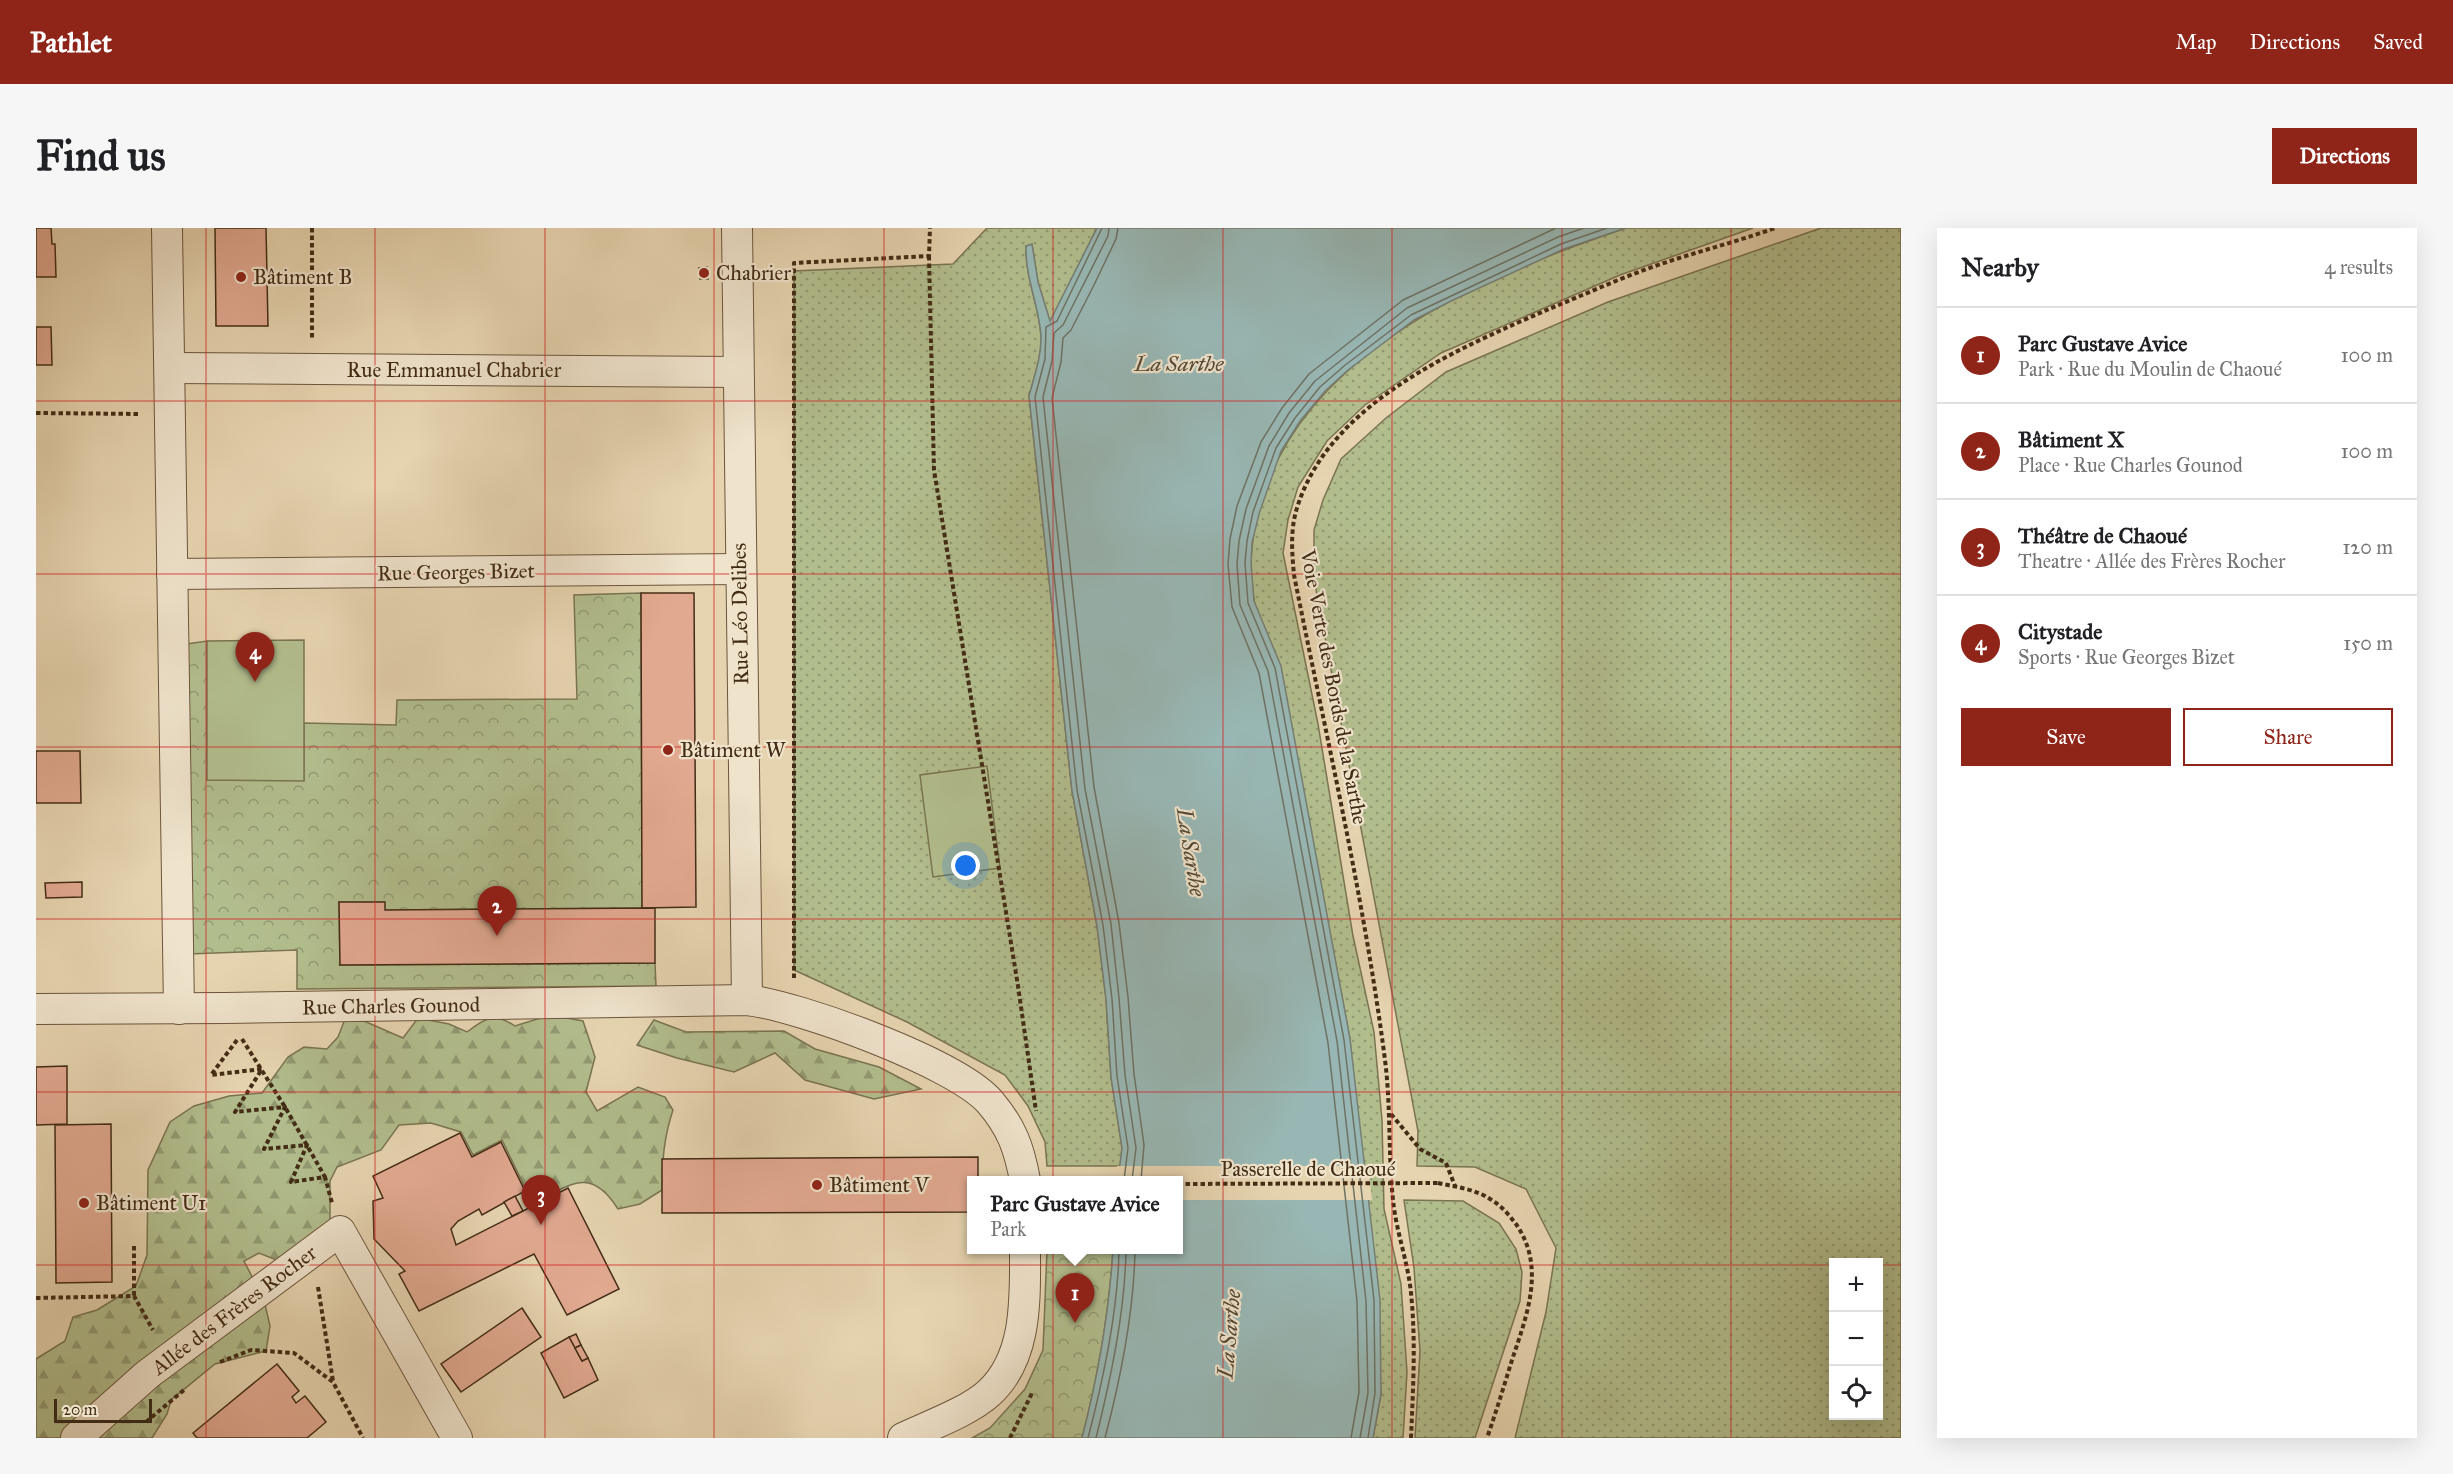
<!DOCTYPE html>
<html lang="en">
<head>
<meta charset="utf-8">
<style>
  :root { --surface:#fff; --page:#f6f6f6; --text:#202124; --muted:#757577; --line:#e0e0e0; --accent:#8f2418 }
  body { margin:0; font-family:"IM FELL Great Primer",serif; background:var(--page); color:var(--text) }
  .controls { position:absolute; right:18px; bottom:18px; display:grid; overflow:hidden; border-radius:0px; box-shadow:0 6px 24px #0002 }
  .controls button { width:54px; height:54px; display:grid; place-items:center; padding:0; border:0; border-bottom:2px solid var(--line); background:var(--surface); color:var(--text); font:30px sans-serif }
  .scale { position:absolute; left:18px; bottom:15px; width:98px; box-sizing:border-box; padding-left:6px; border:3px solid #432c15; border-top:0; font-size:16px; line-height:21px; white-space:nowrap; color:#432c15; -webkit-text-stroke:4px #efe3cc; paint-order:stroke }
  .you { position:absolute; left:930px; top:638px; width:21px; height:21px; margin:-15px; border:4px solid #fff; border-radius:50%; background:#1a73e8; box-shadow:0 0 0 9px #1a73e833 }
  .badge { display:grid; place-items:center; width:39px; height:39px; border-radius:50%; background:var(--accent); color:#fff; font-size:20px; font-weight:700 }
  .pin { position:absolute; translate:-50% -50px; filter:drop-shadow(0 2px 3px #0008) }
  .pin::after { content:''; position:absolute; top:32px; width:21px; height:18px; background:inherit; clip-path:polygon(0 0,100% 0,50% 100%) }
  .popup { position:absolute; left:931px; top:948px; width:216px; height:78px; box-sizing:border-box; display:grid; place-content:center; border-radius:0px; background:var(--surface); filter:drop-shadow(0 2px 4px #0005); font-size:20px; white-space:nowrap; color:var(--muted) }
  .popup b { font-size:22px; color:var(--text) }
  .popup::after { content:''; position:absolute; left:50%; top:100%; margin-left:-12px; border:12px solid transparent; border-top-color:var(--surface) }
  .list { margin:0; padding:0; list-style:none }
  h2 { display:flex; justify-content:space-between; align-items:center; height:78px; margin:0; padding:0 24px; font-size:26px }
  h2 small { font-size:20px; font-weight:400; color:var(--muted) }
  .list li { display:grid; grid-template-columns:39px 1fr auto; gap:18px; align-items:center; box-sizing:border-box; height:96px; padding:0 24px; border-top:2px solid var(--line) }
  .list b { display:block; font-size:22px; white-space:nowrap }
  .list p { margin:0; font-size:20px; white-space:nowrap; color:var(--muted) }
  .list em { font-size:20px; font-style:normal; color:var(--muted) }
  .actions { display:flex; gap:12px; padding:18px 24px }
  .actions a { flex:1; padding:14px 0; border:2px solid var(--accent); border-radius:0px; text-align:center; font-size:21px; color:var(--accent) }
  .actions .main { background:var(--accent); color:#fff }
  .icon { flex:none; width:33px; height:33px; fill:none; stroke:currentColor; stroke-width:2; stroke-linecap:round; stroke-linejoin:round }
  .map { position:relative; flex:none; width:1865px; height:1210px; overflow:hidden; border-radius:0px }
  header { display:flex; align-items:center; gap:36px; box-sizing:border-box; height:84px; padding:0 30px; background:var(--accent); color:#fff }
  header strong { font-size:28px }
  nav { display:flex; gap:33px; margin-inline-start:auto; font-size:21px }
  .intro { display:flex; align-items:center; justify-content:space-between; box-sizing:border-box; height:144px; padding:0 36px }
  h1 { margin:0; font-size:42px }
  .button { padding:15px 27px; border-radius:0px; background:var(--accent); color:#fff; font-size:21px; font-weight:700 }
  main { display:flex; gap:36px; padding:0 36px }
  aside { flex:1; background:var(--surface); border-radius:0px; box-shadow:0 6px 24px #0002 }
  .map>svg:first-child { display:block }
</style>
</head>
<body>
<header>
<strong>Pathlet</strong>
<nav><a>Map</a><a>Directions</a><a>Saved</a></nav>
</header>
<div class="intro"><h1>Find us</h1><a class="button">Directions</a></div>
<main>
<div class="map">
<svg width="1865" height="1210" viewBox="0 0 1865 1210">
  <defs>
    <pattern id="grass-dots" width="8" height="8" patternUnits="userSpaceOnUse" patternTransform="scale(1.5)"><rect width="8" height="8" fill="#b2bd8d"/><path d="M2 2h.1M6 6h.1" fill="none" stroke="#929a72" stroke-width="1.8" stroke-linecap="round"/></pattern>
    <pattern id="forest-firs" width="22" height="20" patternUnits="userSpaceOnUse" patternTransform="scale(1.5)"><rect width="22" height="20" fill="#b2bd8d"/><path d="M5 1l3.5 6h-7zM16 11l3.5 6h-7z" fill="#929a72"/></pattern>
    <pattern id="park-crowns" width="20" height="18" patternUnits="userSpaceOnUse" patternTransform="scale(1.5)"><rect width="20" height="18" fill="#b2bd8d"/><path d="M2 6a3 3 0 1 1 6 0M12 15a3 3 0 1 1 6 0" fill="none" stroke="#929a72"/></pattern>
  </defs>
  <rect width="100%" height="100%" fill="#e6d4b0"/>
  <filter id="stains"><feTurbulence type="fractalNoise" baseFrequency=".00333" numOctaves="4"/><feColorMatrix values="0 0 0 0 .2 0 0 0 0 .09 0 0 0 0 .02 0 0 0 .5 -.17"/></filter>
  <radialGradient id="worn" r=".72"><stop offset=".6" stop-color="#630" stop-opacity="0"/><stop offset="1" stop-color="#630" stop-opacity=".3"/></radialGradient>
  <g fill="url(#grass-dots)" stroke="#7a7451" stroke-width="1.5" fill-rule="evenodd">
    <path d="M 951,0 L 1061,0 L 1014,94 L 1002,54 L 996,17 L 990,18 C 989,49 1003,78 1005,108 C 1006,128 998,149 993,168 L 1036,563 L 1061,698 L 1070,771 L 1075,849 L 1086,920 L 1084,938 L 1011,938 L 1009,914 L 992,878 L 969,847 L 871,794 L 758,742 L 758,43 L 917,36 Z"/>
    <path d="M 1590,0 L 1717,0 L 1584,47 L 1405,125 L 1329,177 L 1291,213 L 1262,259 L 1252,292 L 1247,325 L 1282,496 L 1317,708 L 1338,804 L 1346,892 L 1348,981 L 1365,1056 L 1371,1144 L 1367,1210 L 1337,1210 L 1345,1166 L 1314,811 L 1287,669 L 1218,373 C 1217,360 1214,346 1215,332 C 1226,140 1433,53 1590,0 Z"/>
    <path d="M 1785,0 L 1865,0 L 1865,1210 L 1479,1210 L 1510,1084 L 1520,1020 L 1490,961 L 1439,939 L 1381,938 L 1382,903 L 1278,351 L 1278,302 L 1287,272 L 1305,231 L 1350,190 L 1410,144 L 1572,74 ZM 1842,1034 L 1842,1188 L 1798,1188 L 1798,1034 Z"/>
    <path d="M 1368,972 L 1427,973 L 1463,995 L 1480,1021 L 1486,1044 L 1484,1073 L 1439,1210 L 1379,1210 L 1384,1123 L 1378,1040 Z"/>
  </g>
  <g fill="url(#forest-firs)" stroke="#7a7451" stroke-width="1.5">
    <path d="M 514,787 L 547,793 L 559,829 L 550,864 L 561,883 L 602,859 L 629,869 L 637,882 C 628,909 626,933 626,962 L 604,976 L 582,981 C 554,937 534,957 497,976 L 466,912 L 437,927 L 425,904 L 395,895 L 363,897 L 345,922 L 301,939 L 294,953 L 294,1002 L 253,1037 L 223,1025 L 208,1033 L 228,1072 L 234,1098 L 230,1123 L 179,1136 L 135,1172 L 131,1186 L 116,1210 L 0,1210 L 0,1131 L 29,1113 L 37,1089 L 61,1082 L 100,1058 L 111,1027 L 112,942 L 134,894 L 158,878 L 193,868 L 226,865 L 252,829 L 268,819 L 291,821 L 302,809 L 309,791 L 328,793 L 367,810 L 382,790 L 413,796 L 431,804 C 449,790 458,784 479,798 Z"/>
    <path d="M 618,792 L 650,804 L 748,803 L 779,821 L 843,839 L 885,861 L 838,871 L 769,852 L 739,825 L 698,844 L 641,830 L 601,817 Z"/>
  </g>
  <g fill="url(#park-crowns)" stroke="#7a7451" stroke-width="1.5">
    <path d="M 605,365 L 606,680 L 349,682 L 348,674 L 303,674 L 304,737 L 619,735 L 620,758 L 261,761 L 261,722 L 152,726 L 151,416 L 171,413 L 171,552 L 268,552 L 268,495 L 360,497 L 361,472 L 541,471 L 538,367 Z"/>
    <path d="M 1011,1022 L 1077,1022 C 1073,1085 1062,1148 1046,1210 L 936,1210 L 954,1200 L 989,1161 L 1007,1122 Z"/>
  </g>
  <g fill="#b2bd8d" stroke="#7a7451" stroke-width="1.5">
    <path d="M 268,412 L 268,553 L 171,552 L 171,413 Z"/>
    <path d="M 951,538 L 964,640 L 897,649 L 884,547 Z"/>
  </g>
  <path fill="#98b7b4" stroke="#767f74" stroke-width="1.5" d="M 1061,0 L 1590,0 L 1528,21 L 1415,73 L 1378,92 L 1312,142 L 1289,163 L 1264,193 L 1245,223 L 1223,286 L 1216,315 L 1215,335 L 1218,373 L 1245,438 L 1314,811 L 1344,1072 L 1345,1166 L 1337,1210 L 1046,1210 C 1062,1148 1073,1085 1077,1022 L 1142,1022 L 1142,952 L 1082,952 L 1086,920 L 1075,849 L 1070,771 L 1061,698 L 1036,563 L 993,168 C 998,149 1006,128 1005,107 C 1003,78 989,49 990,18 L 996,16 L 1002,54 L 1014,93 Z"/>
  <path fill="#e6d4b0" d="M 1081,938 L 1332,938 L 1336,972 L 1143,972 L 1142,952 L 1079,952 Z"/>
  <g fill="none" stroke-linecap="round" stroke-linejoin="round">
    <g stroke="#6e7264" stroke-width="1.5">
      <path d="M 1066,0 L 1021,93 L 1010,99 L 1009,131 L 999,169 L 1041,562 L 1067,697 L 1076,771 L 1081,848 L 1092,920 L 1088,952"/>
      <path d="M 1073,0 L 1072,8 L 1027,97 L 1018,105 L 1016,133 L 1007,169 L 1049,561 L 1075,696 L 1083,770 L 1089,847 L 1100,920 L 1096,952"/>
      <path d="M 1082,0 L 1080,11 L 1058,57 L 1035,102 L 1027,110 L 1025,134 L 1016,170 L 1058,559 L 1083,695 L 1092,769 L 1098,846 L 1108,917 L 1105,952"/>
      <path d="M 1052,1210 C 1068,1149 1082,1084 1083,1022"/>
      <path d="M 1060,1210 C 1075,1149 1089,1084 1090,1022"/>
      <path d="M 1069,1210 C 1085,1149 1098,1084 1099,1022"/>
      <path d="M 1315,1210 L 1323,1164 L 1321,1073 L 1292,815 L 1223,445 L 1196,379 L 1192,336 L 1194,311 L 1201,278 L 1225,214 L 1246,180 L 1273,146 L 1367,72 L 1520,0"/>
      <path d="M 1324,1210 L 1332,1165 L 1330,1073 L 1301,813 L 1232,443 L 1204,377 L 1201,336 L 1203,313 L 1210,281 L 1233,218 L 1253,185 L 1279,153 L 1371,80 L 1522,9 L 1548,0"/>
      <path d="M 1332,1210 L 1339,1165 L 1338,1072 L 1308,812 L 1239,440 L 1212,375 L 1209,335 L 1211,313 L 1217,284 L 1240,220 L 1259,190 L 1284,159 L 1308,138 L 1375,87 L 1525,16 L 1571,0"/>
    </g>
  </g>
  <g fill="#e2a991" stroke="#432c15" stroke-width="1.5">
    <path d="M 0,0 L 15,0 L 16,16 L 19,16 L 20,49 L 0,49 Z"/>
    <path d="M 179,0 L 230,0 L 232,98 L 180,98 Z"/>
    <path d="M 671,39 L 672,51 L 664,51 L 663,40 Z"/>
    <path d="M 0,99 L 15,99 L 16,137 L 0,137 Z"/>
    <path d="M 605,365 L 658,365 L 660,679 L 606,680 Z"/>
    <path d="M 0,523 L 44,523 L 45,575 L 0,575 Z"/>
    <path d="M 46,654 L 46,669 L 10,670 L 9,655 Z"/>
    <path d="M 303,674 L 349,674 L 349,682 L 619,680 L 619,735 L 304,737 Z"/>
    <path d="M 31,838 L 31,896 L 0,897 L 0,839 Z"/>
    <path d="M 75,896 L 76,1054 L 20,1055 L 19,897 Z"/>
    <path d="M 424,905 L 436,929 L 465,914 L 489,963 L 446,987 L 443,981 L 422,993 L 415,1001 L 420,1017 L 532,960 L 583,1061 L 531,1087 L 498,1026 L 383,1083 L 363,1046 L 369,1043 L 338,1011 L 337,973 L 347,970 L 337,948 Z"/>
    <path d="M 942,929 L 942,952 L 936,952 L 936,984 L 626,985 L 626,931 Z"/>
    <path d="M 479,968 L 487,983 L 476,988 L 468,974 Z"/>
    <path d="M 486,1080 L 505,1109 L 425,1164 L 405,1136 Z"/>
    <path d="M 540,1106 L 545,1117 L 539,1120 L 533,1109 Z"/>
    <path d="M 533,1109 L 546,1133 L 552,1130 L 562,1152 L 528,1170 L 505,1125 Z"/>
    <path d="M 545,1117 L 552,1130 L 546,1133 L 539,1120 Z"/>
    <path d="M 241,1136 L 263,1163 L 256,1169 L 260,1175 L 269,1168 L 290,1194 L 271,1210 L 161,1210 L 157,1205 Z"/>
  </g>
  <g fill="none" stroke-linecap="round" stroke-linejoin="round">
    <defs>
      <g id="street">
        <path d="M 131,0 L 143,781"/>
        <path d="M 701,0 L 711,772"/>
        <path d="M 134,140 L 702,144"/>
        <path d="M 136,346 L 704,341"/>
        <path d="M 0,781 L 189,780 L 711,772 C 763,778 920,835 954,874 C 976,900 983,920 989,952"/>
        <path d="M 40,1210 L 112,1146 L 304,1003 L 421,1210"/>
        <path d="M 867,1210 C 892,1198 932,1184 953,1165 C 992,1129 989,1070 989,1022"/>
      </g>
    </defs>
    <use href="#street" stroke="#6c563c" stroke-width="32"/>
    <g stroke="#432c15" stroke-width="4" stroke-dasharray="4.5 3" stroke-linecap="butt">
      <path d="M 276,0 L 276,110"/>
      <path d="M 893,28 L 898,242 L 982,758 L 1000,883"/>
      <path d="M 0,185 L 104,186"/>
      <path d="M 758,750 L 758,35 L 893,28 L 894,0"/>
      <path d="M 206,811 L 249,879 L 289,949"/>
      <path d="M 201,812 L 175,847 L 226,841 L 199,884 L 249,879 L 228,921 L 271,917 L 255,954 L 289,949 L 296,975"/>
      <path d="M 1355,886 L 1384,921 L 1410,935 L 1419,958"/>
      <path d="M 1402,955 C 1420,959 1439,961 1454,971 C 1465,977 1473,987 1480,996 C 1510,1039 1491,1087 1476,1132 C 1468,1158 1460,1184 1451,1210"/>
      <path d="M 98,1018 L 98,1068"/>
      <path d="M 282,1059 L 297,1153"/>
      <path d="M 0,1070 L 98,1068 L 117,1102"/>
      <path d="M 184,1134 L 215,1122 L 258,1125 L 297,1154 L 327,1210"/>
      <path d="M 110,1194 L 148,1162"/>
      <path d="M 974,1210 L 996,1165"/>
      <path d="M 1375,1210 C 1377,1162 1380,1113 1375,1065 C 1372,1034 1360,1003 1357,972 C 1352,925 1355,879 1349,832 C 1328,669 1290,508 1258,347 C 1256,325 1254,302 1261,280 C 1293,175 1421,121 1513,81 C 1552,65 1591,47 1631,34 C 1667,22 1703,13 1739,0"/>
    </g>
    <use href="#street" stroke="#efe3cc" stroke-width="30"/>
    <path stroke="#432c15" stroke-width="4" stroke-dasharray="4.5 3" stroke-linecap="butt" d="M 1142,956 L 1402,955"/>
  </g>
  <path fill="none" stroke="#d62828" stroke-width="1.5" stroke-opacity="0.55" d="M 170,0 L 170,1210M 339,0 L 339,1210M 509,0 L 509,1210M 678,0 L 678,1210M 848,0 L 848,1210M 1017,0 L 1017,1210M 1187,0 L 1187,1210M 1356,0 L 1356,1210M 1526,0 L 1526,1210M 1695,0 L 1695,1210M 0,173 L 1865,173M 0,346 L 1865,346M 0,519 L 1865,519M 0,691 L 1865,691M 0,864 L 1865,864M 0,1037 L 1798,1037M 1842,1037 L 1865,1037"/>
  <g fill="#8f2418" stroke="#efe3cc" stroke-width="2">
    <circle cx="668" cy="45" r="6"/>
    <circle cx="205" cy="49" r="6"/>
    <circle cx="632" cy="522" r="6"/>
    <circle cx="781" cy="957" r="6"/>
    <circle cx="48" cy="975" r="6"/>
  </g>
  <g text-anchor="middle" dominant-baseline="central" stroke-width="4.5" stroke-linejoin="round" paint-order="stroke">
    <g font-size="21" fill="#432c15" stroke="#efe3cc" text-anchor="start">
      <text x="680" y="45">Chabrier</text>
      <text x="217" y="49">Bâtiment B</text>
      <text x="644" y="522">Bâtiment W</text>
      <text x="793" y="957">Bâtiment V</text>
      <text x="60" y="975">Bâtiment U1</text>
    </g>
    <g font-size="21" fill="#432c15" stroke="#efe3cc">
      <text x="418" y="142">Rue Emmanuel Chabrier</text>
      <text transform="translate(420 344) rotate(-1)">Rue Georges Bizet</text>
      <text transform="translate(704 386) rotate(-91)">Rue Léo Delibes</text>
      <text transform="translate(1298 459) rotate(79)">Voie Verte des Bords de la Sarthe</text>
      <text transform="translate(355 778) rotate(-1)">Rue Charles Gounod</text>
      <text x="1272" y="941">Passerelle de Chaoué</text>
      <text transform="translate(198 1082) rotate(-37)">Allée des Frères Rocher</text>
    </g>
    <g font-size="22" font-style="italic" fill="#544835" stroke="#efe3cc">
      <text x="1143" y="135">La Sarthe</text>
      <text transform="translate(1155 624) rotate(81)">La Sarthe</text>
      <text transform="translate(1193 1106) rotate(-85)">La Sarthe</text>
    </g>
  </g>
  <rect width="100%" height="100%" filter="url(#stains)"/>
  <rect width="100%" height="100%" fill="url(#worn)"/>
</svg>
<div class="controls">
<button>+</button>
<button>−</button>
<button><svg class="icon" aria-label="locate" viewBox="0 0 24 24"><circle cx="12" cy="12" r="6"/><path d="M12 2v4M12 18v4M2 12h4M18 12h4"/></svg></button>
</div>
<div class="scale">20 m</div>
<div class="you"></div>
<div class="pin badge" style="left:1039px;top:1095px">1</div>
<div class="popup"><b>Parc Gustave Avice</b>Park</div>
<div class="pin badge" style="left:461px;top:708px">2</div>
<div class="pin badge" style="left:505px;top:997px">3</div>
<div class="pin badge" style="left:219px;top:454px">4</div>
</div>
<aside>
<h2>Nearby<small>4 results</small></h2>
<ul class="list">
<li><span class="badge">1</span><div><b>Parc Gustave Avice</b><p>Park · Rue du Moulin de Chaoué</p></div><em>100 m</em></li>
<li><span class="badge">2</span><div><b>Bâtiment X</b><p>Place · Rue Charles Gounod</p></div><em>100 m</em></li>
<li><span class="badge">3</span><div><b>Théâtre de Chaoué</b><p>Theatre · Allée des Frères Rocher</p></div><em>120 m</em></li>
<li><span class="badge">4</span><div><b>Citystade</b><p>Sports · Rue Georges Bizet</p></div><em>150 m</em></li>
</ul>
<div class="actions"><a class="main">Save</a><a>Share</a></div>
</aside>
</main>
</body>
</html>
